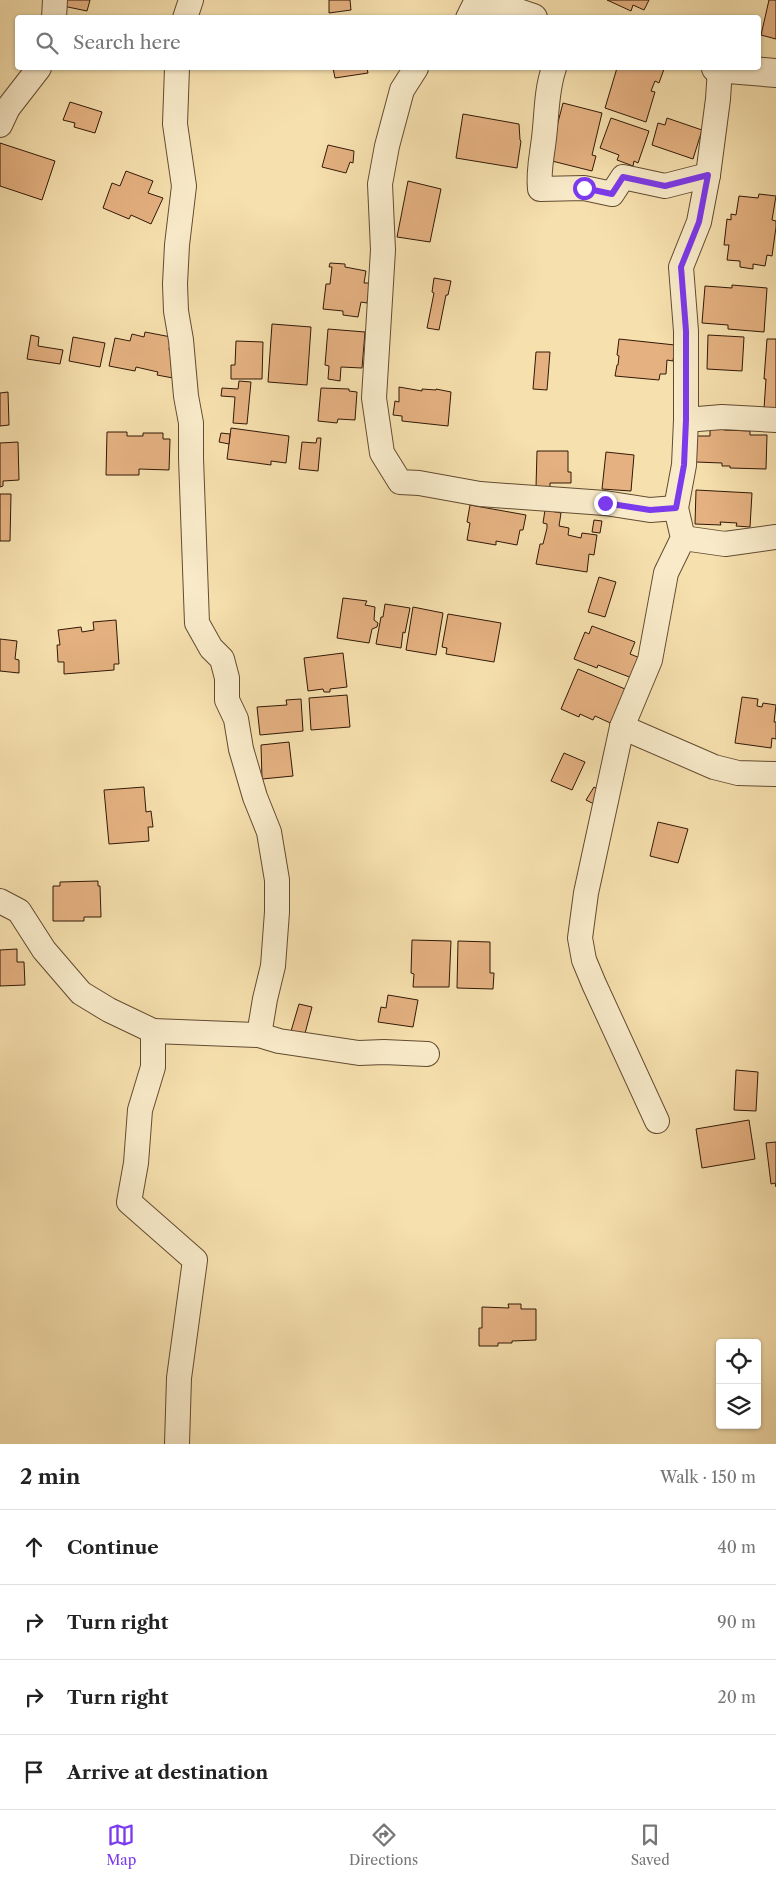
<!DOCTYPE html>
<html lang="en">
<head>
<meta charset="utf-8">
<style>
  :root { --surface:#fff; --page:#f6f6f6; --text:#222; --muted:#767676; --line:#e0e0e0; --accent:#7c3aed }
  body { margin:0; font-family:"Libre Caslon Text",serif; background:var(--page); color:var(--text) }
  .controls { position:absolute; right:15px; bottom:15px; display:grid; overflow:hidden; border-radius:5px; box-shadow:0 1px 4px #0004 }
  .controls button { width:45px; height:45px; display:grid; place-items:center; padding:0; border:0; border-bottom:1px solid var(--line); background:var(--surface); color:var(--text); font:25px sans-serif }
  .stop { position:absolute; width:15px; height:15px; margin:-11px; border:4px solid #7c3aed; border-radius:50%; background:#fff }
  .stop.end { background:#7c3aed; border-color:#fff; box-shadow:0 1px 5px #0008 }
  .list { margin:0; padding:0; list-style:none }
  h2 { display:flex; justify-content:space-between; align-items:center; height:65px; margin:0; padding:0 20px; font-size:21px }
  h2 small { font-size:16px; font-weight:400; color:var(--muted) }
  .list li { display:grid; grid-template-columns:32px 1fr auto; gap:15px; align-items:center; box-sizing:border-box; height:75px; padding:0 20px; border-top:1px solid var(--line) }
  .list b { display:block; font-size:19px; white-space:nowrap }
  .list em { font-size:16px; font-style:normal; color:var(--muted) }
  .icon { flex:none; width:28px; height:28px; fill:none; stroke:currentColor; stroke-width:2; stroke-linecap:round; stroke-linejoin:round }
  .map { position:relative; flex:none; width:776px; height:1444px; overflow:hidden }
  .search { position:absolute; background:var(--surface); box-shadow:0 1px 4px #0004; left:15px; right:15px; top:15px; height:55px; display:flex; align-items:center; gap:12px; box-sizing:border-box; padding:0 18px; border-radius:5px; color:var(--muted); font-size:19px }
  .sheet { height:365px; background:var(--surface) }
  nav { display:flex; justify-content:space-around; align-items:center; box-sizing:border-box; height:70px; border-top:1px solid var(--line); background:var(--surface); font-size:14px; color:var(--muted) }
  nav a { display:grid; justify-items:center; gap:2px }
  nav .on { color:var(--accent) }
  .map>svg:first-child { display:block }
</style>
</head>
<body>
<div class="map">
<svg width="776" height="1444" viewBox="0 0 776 1444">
  <rect width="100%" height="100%" fill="#f6e0ae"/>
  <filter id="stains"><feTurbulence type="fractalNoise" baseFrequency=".004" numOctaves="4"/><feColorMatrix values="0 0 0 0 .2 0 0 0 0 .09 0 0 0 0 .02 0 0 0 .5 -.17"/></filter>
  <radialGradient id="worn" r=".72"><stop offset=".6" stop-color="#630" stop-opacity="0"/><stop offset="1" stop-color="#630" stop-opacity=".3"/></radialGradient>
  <g fill="#e5b181" stroke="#311907">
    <path d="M 64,0 L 90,0 L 87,11 L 63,6 Z"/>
    <path d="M 329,0 L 350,0 L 351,10 L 329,13 Z"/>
    <path d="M 607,0 L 649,0 L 644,10 L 633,5 L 631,11 Z"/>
    <path d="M 769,0 L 776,0 L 776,39 L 761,35 Z"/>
    <path d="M 333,68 L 367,68 L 368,73 L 335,78 Z"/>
    <path d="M 617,68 L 664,69 L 659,83 L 655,81 L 651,91 L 655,92 L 646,122 L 605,108 Z"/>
    <path d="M 70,102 L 102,112 L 95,133 L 74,127 L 75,123 L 63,120 Z"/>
    <path d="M 563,103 L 602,113 L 592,155 L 596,156 L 592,171 L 552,161 L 554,155 L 550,153 Z"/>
    <path d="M 463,114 L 519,124 L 520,140 L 521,141 L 517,168 L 456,158 Z"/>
    <path d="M 611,118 L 649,131 L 638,163 L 634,161 L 633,166 L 617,160 L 619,155 L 600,148 Z"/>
    <path d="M 667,118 L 702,130 L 693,159 L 652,145 L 658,123 L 665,125 Z"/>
    <path d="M 0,143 L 55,161 L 42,200 L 0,186 Z"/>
    <path d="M 328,145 L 354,151 L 353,163 L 350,162 L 346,173 L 322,167 Z"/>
    <path d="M 126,171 L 153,181 L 148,193 L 163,198 L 151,224 L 131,215 L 129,219 L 103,208 L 112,183 L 120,186 Z"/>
    <path d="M 408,181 L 441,189 L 430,242 L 397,237 Z"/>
    <path d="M 759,194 L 776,196 L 772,220 L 776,221 L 776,227 L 772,256 L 767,255 L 765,266 L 753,264 L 753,269 L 740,267 L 740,261 L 727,260 L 729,245 L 724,245 L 727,219 L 731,220 L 731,214 L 736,215 L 739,196 L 758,198 Z"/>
    <path d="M 330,263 L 345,264 L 345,267 L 366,271 L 364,283 L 370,283 L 367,303 L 361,302 L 358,317 L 343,315 L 343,311 L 323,309 L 326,284 L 330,284 L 332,267 L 329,267 Z"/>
    <path d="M 434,278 L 451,281 L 448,295 L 446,295 L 439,330 L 427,328 L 434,293 L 432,292 Z"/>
    <path d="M 732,285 L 767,288 L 764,332 L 728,329 L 728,325 L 702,323 L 705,286 L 732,288 Z"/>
    <path d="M 272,324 L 311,327 L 307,385 L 268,382 Z"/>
    <path d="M 328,329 L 365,332 L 362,368 L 341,367 L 340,381 L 328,379 L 329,366 L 325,365 Z"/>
    <path d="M 145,332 L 171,337 L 169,350 L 177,352 L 173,378 L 157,375 L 158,372 L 136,367 L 135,371 L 109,366 L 115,338 L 130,341 L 132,334 L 144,337 Z"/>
    <path d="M 31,335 L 39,337 L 38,346 L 63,350 L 60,364 L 27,359 Z"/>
    <path d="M 708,335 L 744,337 L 742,371 L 707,369 Z"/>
    <path d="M 73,337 L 105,343 L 100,367 L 69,361 Z"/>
    <path d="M 619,339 L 675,345 L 673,361 L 667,360 L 666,374 L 660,374 L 659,380 L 615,376 L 617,365 L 618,365 L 619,356 L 617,355 Z"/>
    <path d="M 767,339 L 776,339 L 776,410 L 764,409 L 766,379 L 764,379 Z"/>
    <path d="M 236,341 L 263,342 L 262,379 L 231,379 L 231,365 L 235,365 Z"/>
    <path d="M 536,352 L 550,352 L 547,390 L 533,389 Z"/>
    <path d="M 239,381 L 251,382 L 247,424 L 233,423 L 235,397 L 221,396 L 222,388 L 238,389 Z"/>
    <path d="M 399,387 L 422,391 L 422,389 L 436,390 L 436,389 L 451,392 L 448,426 L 402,421 L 402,416 L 393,415 L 395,401 L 399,402 Z"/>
    <path d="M 321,388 L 349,389 L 349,391 L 357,392 L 355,420 L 338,419 L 337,423 L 318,421 Z"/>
    <path d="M 8,392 L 9,425 L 0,426 L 0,393 Z"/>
    <path d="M 710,426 L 725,426 L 724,430 L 750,431 L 750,435 L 767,435 L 766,469 L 730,468 L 730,466 L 722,466 L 722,463 L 696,462 L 697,436 L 710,436 Z"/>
    <path d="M 231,428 L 289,436 L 286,463 L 271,461 L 271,465 L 227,459 Z"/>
    <path d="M 107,432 L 127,432 L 127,436 L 143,436 L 143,433 L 163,433 L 163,439 L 170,439 L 169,470 L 139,469 L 139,475 L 106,475 Z"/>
    <path d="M 221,433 L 230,434 L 229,444 L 219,442 Z"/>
    <path d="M 317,438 L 321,438 L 318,471 L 299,469 L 302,442 L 316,443 Z"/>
    <path d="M 18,442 L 19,480 L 3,481 L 3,486 L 0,487 L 0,443 Z"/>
    <path d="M 537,451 L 568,451 L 568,472 L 571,472 L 571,483 L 550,483 L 550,487 L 536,487 Z"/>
    <path d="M 606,452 L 634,455 L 631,491 L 602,489 Z"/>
    <path d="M 696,490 L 752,493 L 750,527 L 736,526 L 737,523 L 720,522 L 721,525 L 695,524 Z"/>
    <path d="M 0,494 L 11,494 L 10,541 L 0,541 Z"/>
    <path d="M 470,505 L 526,515 L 523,530 L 520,530 L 517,545 L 496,541 L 496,545 L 467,540 L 470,523 L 467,522 Z"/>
    <path d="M 545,510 L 561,513 L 559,526 L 569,528 L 568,535 L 581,538 L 582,533 L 597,535 L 594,555 L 589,554 L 587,572 L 536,564 L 540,544 L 543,544 L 547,528 L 547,524 L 543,523 Z"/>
    <path d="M 594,520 L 602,521 L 600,533 L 592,532 Z"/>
    <path d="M 599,577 L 616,582 L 605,617 L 588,612 Z"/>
    <path d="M 343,598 L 367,601 L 365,605 L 375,607 L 374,620 L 378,623 L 377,627 L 372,629 L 369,643 L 337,638 Z"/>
    <path d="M 385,604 L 410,608 L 405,633 L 403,632 L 401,648 L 376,644 L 381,617 L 383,617 Z"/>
    <path d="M 413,607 L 443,613 L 436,655 L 406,650 Z"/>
    <path d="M 448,614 L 501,623 L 494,662 L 446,654 L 447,648 L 442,647 Z"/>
    <path d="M 116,620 L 119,664 L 114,664 L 114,670 L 64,674 L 64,662 L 58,662 L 57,645 L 60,645 L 58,630 L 81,627 L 82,632 L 94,630 L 93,622 Z"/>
    <path d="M 592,626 L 635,642 L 630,654 L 640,658 L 632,678 L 598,665 L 597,668 L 574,659 L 585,632 L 589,634 Z"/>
    <path d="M 0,639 L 17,641 L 15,659 L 19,660 L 19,673 L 0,671 Z"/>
    <path d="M 343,653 L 347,687 L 330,689 L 330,692 L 324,692 L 323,689 L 308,691 L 304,658 Z"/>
    <path d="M 578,669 L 625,689 L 618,705 L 624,707 L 617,726 L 595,716 L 593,720 L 580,714 L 579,717 L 561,709 Z"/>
    <path d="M 347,695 L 350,727 L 311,730 L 309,698 Z"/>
    <path d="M 742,697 L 758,699 L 757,706 L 762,707 L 763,703 L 776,705 L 774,722 L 776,722 L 776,739 L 772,738 L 771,748 L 735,743 Z"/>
    <path d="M 301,699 L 303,731 L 260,735 L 257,707 L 287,705 L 286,700 Z"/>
    <path d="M 289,742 L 293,776 L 262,779 L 261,745 Z"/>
    <path d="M 564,753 L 585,762 L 572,790 L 551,781 Z"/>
    <path d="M 144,787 L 146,812 L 151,811 L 153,827 L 148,827 L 149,841 L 109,844 L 104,790 Z"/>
    <path d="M 594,787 L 601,791 L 594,804 L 586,800 Z"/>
    <path d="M 658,822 L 688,829 L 678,863 L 650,856 Z"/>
    <path d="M 98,881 L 98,886 L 100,886 L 101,917 L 84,917 L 84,921 L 53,921 L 53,886 L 60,886 L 60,882 Z"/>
    <path d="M 412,940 L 451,941 L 449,987 L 413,987 L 414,974 L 411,973 Z"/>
    <path d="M 458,941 L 490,942 L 490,973 L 494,973 L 493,989 L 457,988 Z"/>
    <path d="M 17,949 L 17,962 L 24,962 L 25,985 L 0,986 L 0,950 Z"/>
    <path d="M 388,995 L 418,1000 L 413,1027 L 378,1022 L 381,1007 L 386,1008 Z"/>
    <path d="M 299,1004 L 312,1007 L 303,1041 L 289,1038 Z"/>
    <path d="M 736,1070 L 758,1072 L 756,1111 L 734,1110 Z"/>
    <path d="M 749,1120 L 755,1159 L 702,1168 L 696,1129 Z"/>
    <path d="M 776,1142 L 776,1187 L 775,1183 L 771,1184 L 766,1143 Z"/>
    <path d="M 508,1304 L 521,1304 L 521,1309 L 536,1309 L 536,1340 L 512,1341 L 512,1343 L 498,1343 L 498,1346 L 479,1346 L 479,1328 L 482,1328 L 482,1307 L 509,1308 Z"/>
  </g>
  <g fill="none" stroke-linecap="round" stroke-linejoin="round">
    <defs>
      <g id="minor">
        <path d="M 54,18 L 55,0"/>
        <path d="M 185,18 L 191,0"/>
        <path d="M 468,18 L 477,0"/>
        <path d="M 177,68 L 175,124 L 184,186 L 177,245 L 175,284 L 176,311 L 181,340 L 186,396 L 191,423 L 191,458 L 197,623 L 211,648 L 222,659 L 227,678 L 227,700 L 236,719 L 241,749 L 255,797 L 269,832 L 277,880 L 277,912 L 273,966 L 265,999 L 259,1035"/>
        <path d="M 416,68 L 402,90 L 387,146 L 380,184 L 383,250 L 374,398 L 382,453 L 400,482 L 419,483 L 480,494 L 605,503 L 650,510 L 676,508"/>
        <path d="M 554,68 C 546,91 547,114 544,138 C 542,156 538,171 540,189 L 584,188 L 612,194 L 623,177 L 665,186 L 708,175"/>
        <path d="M 0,125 L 8,108 L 39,68"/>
        <path d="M 686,420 L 722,417 L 776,420"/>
        <path d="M 683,538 L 725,544 L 776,537"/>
        <path d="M 622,727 L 714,767 L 738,773 L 776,774"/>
        <path d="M 0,901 L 19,911 L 44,950 L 81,993 L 109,1010 L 153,1031 L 153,1067 L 140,1110 L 136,1163 L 129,1202 L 195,1260 L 179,1378 L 177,1444"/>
        <path d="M 153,1031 L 259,1035 L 279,1041 L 359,1053 L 384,1052 L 427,1054"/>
        <path d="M 657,1121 L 594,984 L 584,960 L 580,938 L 586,893 L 622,727 L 650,660 L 666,573 L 683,538 L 676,508 L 684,465 L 686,420 L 686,331 L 681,267 L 699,222 L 708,175 L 718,99 L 720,69"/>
      </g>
      <g id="tertiary">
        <path d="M 480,0 L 533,18"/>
        <path d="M 716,68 L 776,73"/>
      </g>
    </defs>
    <use href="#minor" stroke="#624b31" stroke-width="26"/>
    <use href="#tertiary" stroke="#624b31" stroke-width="30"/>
    <use href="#minor" stroke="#f9ebca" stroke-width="24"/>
    <use href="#tertiary" stroke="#f9ebca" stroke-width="28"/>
  </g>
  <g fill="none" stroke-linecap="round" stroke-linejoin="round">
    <path stroke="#7c3aed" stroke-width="6" d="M 584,188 L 612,194 L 623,177 L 665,186 L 708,175 L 699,222 L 681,267 L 686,331 L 686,420 L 684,465 L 676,508 L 650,510 L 605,503"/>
  </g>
  <rect width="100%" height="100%" filter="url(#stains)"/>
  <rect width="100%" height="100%" fill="url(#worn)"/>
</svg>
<div class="controls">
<button><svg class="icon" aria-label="locate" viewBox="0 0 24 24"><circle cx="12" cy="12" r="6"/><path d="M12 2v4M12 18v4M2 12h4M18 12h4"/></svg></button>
<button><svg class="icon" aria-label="layers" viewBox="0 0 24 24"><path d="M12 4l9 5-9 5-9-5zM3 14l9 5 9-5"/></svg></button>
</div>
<div class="stop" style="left:584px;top:188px"></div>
<div class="stop end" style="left:605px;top:503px"></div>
<div class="search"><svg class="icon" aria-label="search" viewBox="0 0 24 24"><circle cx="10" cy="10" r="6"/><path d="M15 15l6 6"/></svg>Search here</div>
</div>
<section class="sheet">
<h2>2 min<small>Walk · 150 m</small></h2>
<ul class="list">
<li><svg class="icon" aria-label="ahead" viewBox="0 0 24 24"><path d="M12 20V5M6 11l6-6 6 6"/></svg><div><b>Continue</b></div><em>40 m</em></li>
<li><svg class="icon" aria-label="right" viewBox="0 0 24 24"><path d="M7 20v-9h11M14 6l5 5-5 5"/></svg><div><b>Turn right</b></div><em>90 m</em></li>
<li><svg class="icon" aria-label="right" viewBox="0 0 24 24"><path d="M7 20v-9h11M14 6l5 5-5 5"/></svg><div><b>Turn right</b></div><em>20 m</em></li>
<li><svg class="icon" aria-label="arrive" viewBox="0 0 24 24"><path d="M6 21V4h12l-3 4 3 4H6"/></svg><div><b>Arrive at destination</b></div></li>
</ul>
</section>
<nav>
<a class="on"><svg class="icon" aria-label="map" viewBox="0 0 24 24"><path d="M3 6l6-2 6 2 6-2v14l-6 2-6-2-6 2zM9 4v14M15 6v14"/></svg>Map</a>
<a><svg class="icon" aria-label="directions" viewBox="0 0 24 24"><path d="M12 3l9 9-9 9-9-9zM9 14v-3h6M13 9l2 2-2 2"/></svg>Directions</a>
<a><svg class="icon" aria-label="saved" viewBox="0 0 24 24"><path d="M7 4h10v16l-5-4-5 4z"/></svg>Saved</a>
</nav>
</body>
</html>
